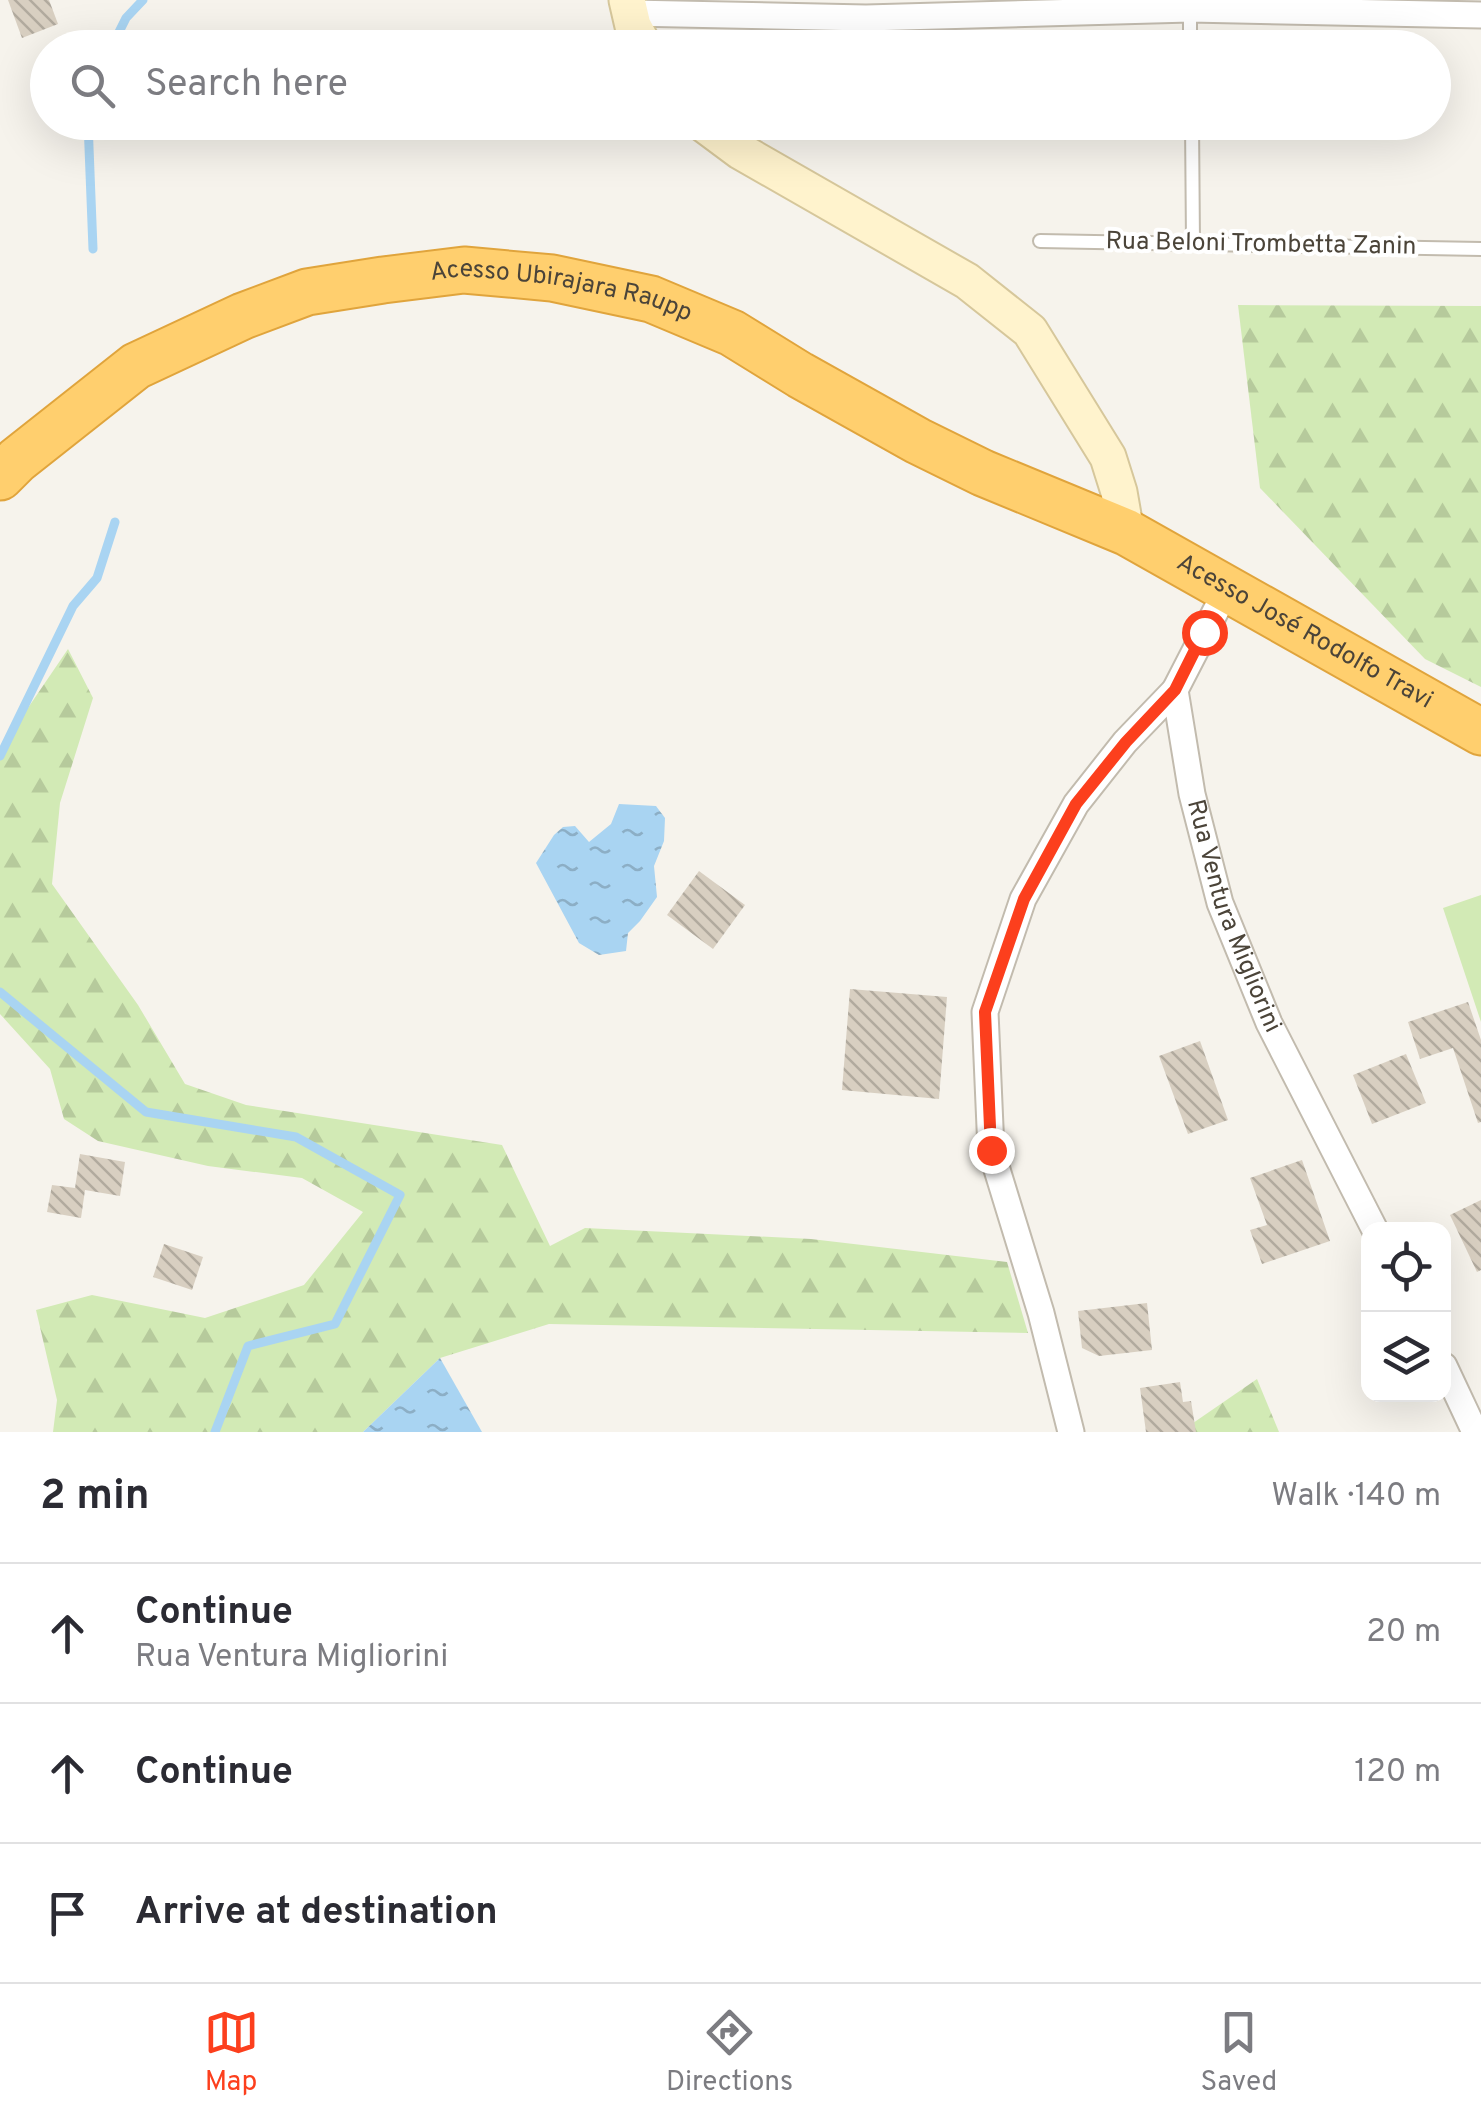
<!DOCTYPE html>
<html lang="en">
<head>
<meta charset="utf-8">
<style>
  :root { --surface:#fff; --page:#f7f7f7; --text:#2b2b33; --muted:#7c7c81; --line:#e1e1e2; --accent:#fc3f1d }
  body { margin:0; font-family:Overpass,sans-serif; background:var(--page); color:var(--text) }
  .controls { position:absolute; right:30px; bottom:30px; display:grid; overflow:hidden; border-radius:20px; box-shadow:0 10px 40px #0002 }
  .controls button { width:90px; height:90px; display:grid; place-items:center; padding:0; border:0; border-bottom:2px solid var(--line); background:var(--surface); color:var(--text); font:50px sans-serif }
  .stop { position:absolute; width:30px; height:30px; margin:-22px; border:8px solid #fc3f1d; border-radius:50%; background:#fff }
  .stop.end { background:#fc3f1d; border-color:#fff; box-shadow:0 2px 10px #0008 }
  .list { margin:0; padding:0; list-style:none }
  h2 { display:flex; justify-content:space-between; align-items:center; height:130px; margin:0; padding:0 40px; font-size:42px }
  h2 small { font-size:32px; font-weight:400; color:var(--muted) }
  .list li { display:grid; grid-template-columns:65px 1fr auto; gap:30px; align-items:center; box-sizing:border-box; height:140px; padding:0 40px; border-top:2px solid var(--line) }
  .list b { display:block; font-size:38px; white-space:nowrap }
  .list p { margin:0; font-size:32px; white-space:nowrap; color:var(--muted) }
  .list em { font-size:32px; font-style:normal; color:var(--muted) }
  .icon { flex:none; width:55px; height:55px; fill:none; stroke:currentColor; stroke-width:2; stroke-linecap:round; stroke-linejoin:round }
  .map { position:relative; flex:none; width:1481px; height:1432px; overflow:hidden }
  .search { position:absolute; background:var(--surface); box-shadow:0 10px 40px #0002; left:30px; right:30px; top:30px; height:110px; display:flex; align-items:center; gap:25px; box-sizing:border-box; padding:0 35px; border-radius:55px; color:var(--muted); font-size:38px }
  .sheet { height:550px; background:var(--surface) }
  nav { display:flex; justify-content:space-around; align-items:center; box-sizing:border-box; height:140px; border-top:2px solid var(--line); background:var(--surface); font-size:28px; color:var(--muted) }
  nav a { display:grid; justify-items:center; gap:5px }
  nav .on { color:var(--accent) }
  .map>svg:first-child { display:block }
</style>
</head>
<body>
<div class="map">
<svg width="1481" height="1432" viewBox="0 0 1481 1432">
  <defs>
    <pattern id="forest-firs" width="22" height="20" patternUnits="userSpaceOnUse" patternTransform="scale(2.5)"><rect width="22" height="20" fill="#d2eab5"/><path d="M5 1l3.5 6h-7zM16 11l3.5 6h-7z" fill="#b6ca9c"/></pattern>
    <pattern id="water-ripples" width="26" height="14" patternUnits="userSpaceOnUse" patternTransform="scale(2.5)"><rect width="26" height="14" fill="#a9d4f2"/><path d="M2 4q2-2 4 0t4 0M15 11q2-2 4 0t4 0" fill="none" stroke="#8caec5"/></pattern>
    <pattern id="building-back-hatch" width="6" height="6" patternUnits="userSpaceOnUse" patternTransform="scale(2.5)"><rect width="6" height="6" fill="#d8cfc1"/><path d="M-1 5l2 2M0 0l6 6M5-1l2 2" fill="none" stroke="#b1aa9e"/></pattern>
  </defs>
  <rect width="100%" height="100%" fill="#f6f3ec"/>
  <g fill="url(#forest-firs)">
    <path d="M 1238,305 L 1481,306 L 1481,687 L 1425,659 L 1260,488 Z"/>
    <path d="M 68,649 L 93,698 L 60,803 L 52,884 L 138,1005 L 185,1084 L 246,1105 L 502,1145 L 550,1246 L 585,1228 L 811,1239 L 1007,1262 L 1028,1333 L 549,1324 L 440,1358 L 363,1432 L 53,1432 L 57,1400 L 36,1310 L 92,1295 L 205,1318 L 304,1285 L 363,1212 L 302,1178 L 208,1166 L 98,1141 L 64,1119 L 50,1069 L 0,1014 L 0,749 Z"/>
    <path d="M 1257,1379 L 1279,1432 L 1180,1432 Z"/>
  </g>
  <path fill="#d2eab5" d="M 1481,895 L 1481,1022 L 1443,908 Z"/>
  <g fill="url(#water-ripples)">
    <path d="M 619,804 L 656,806 L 665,818 L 664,841 L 654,866 L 657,897 L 640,921 L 628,933 L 626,951 L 599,955 L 579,943 L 536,863 L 554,835 L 563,827 L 575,826 L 589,842 L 611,824 Z"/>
    <path d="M 440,1358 L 482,1432 L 363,1432 Z"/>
  </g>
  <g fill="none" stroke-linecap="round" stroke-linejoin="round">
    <g stroke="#a9d4f2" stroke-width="9">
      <path d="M 111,48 L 126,18 L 143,0"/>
      <path d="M 88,122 L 93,249"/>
      <path d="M 0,756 L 73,606 L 97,578 L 115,522"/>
      <path d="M 0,992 L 146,1112 L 296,1137 L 400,1195 L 335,1324 L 248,1346 L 215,1432"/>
    </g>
  </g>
  <g fill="url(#building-back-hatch)">
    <path d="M 8,0 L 49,0 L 58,24 L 22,38 Z"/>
    <path d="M 699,871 L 745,905 L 713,949 L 667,915 Z"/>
    <path d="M 850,989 L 947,997 L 939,1099 L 842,1090 Z"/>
    <path d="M 1468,1002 L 1481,1040 L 1481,1122 L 1478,1123 L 1453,1048 L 1420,1059 L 1408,1022 Z"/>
    <path d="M 1200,1041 L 1228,1120 L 1188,1134 L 1159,1056 Z"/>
    <path d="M 1406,1054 L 1426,1103 L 1372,1124 L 1353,1075 Z"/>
    <path d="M 80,1154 L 125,1162 L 120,1196 L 85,1190 L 81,1218 L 47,1212 L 52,1185 L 75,1188 Z"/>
    <path d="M 1302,1160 L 1330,1241 L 1262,1264 L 1250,1230 L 1267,1225 L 1250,1178 Z"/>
    <path d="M 1481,1200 L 1481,1270 L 1477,1272 L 1450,1215 Z"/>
    <path d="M 164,1244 L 203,1257 L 192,1290 L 153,1277 Z"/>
    <path d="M 1147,1303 L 1152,1350 L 1099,1356 L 1082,1348 L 1078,1311 Z"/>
    <path d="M 1180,1382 L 1183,1402 L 1191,1401 L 1196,1432 L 1146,1432 L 1140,1388 Z"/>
  </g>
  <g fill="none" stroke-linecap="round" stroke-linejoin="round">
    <defs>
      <g id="lane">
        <path d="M 1190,9 L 1190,48"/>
        <path d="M 1192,122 L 1193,243"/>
        <path d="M 1040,241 L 1481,249"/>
      </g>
      <g id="street">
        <path d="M 630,13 L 866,18 L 1190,9 L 1481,15"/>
        <path id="s1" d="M 1227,589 L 1175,690 L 1192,794 L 1220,903 L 1269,1023 L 1375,1230"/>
        <path d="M 1444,1366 L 1475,1432"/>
        <path d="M 1071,1432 L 1041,1313 L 991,1150 L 985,1012 L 1023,899 L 1076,804 L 1125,742 L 1175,690"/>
      </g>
      <g id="secondary">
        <path d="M 627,0 L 633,26 L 645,48"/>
        <path d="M 701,122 L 740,151 L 967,281 L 1030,331 L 1108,457 L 1119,492 L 1126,532"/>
      </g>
      <g id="highway">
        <path id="s2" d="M 0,477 L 17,460 L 136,366 L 243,316 L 307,292 L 383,280 L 464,270 L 552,278 L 651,299 L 732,333 L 800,375 L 918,441 L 983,473 L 1126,532 L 1481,732"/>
      </g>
    </defs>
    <use href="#lane" stroke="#c2bbae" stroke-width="16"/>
    <use href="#street" stroke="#c2bbae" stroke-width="29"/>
    <use href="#secondary" stroke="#d6c79b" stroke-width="39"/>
    <use href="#highway" stroke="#e0a43c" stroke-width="49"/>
    <use href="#lane" stroke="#fff" stroke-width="12"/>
    <use href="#street" stroke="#fff" stroke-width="25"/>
    <use href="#secondary" stroke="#fff3cd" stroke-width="35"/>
    <use href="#highway" stroke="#ffcf6e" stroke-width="45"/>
  </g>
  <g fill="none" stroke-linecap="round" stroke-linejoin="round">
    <path stroke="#fc3f1d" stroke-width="12" d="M 991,1150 L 985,1012 L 1024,899 L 1076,804 L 1126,742 L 1175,690 L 1204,632"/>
  </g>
  <g text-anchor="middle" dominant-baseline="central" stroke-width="8" stroke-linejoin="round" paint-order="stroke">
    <g font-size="25" fill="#4b4439" stroke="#fff">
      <text transform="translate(1261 245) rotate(1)">Rua Beloni Trombetta Zanin</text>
      <text stroke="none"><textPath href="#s2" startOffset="620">Acesso Ubirajara Raupp</textPath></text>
      <text stroke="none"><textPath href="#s2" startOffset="1445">Acesso José Rodolfo Travi</textPath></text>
      <text stroke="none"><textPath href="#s1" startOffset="348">Rua Ventura Migliorini</textPath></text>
    </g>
  </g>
</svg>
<div class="controls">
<button><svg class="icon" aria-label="locate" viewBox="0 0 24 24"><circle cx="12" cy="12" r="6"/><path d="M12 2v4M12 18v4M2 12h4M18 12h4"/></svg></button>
<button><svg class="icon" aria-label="layers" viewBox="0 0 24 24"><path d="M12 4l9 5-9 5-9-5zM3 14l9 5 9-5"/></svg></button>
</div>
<div class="stop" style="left:1204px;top:632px"></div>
<div class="stop end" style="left:991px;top:1150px"></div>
<div class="search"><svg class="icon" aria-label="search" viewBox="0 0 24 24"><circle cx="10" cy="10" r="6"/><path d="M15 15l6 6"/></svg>Search here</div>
</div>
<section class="sheet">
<h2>2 min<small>Walk · 140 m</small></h2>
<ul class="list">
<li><svg class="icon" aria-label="ahead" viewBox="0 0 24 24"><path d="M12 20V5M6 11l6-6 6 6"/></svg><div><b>Continue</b><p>Rua Ventura Migliorini</p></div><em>20 m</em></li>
<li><svg class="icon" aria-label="ahead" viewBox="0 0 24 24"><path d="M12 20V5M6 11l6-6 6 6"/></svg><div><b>Continue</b></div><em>120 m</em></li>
<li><svg class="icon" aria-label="arrive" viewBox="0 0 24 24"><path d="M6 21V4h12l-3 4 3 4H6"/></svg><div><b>Arrive at destination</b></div></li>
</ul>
</section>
<nav>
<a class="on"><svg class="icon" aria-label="map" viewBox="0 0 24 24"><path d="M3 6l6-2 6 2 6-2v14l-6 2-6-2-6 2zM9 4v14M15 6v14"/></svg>Map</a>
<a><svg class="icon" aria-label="directions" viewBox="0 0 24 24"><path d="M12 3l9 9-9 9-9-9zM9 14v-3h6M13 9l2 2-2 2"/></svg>Directions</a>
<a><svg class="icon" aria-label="saved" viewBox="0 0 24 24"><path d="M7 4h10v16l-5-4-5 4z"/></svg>Saved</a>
</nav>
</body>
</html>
